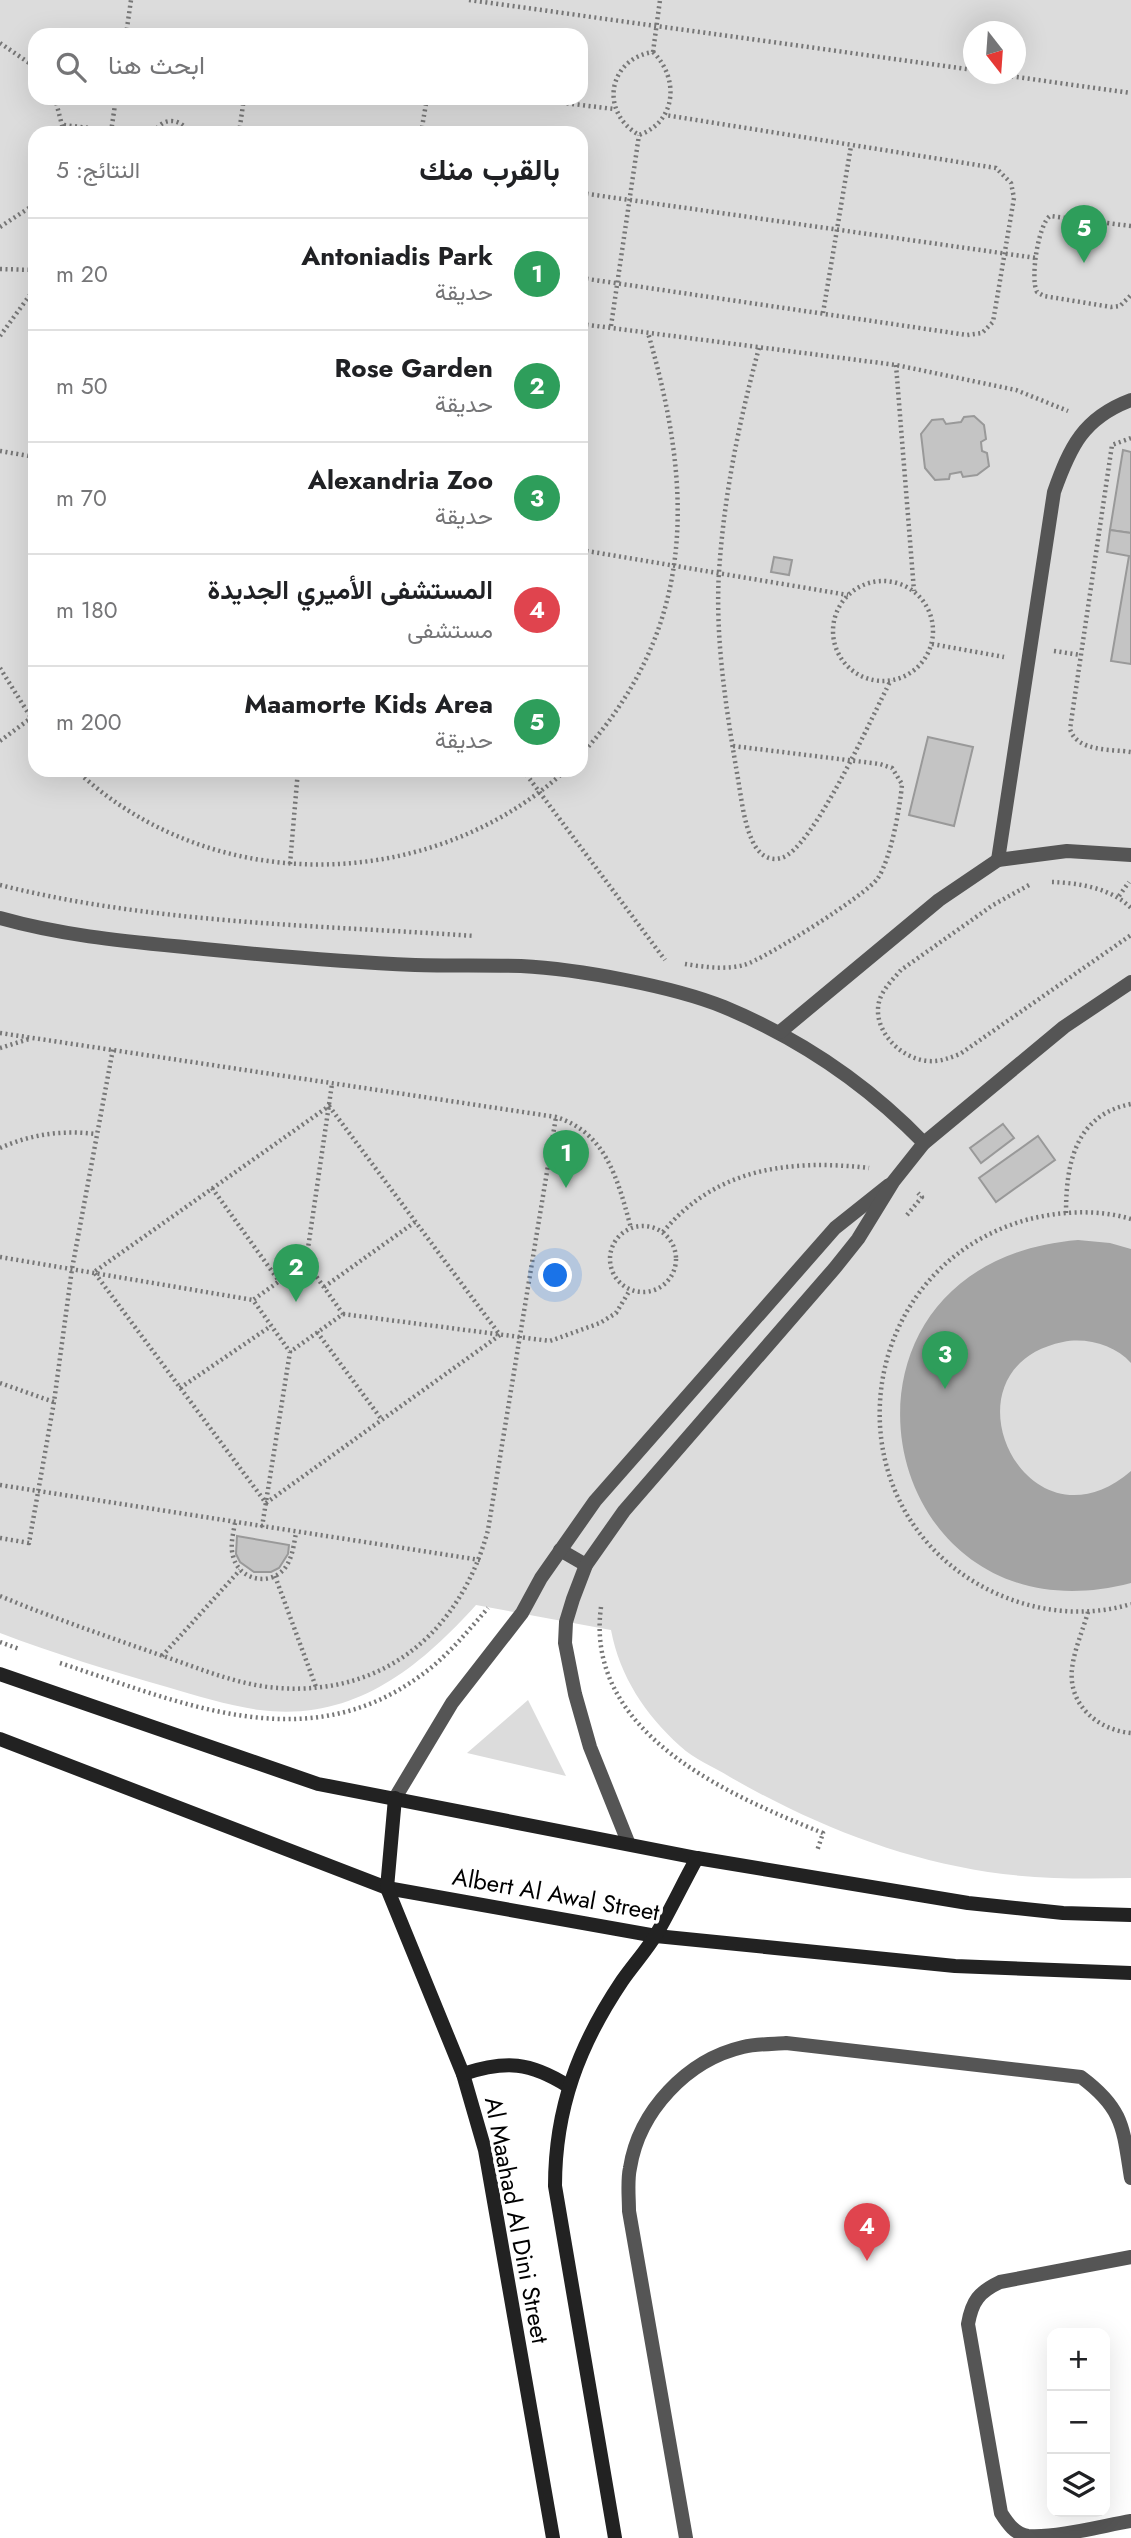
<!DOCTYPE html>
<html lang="ar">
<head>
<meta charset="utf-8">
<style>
  :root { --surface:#fff; --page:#f2f2f2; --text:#202124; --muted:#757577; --line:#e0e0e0; --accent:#000 }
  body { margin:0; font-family:Jost,Vazirmatn,sans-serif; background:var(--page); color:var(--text); direction:rtl }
  .controls { position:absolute; right:21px; bottom:21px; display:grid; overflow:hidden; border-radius:14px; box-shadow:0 7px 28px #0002 }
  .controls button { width:63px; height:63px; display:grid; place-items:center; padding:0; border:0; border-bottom:2px solid var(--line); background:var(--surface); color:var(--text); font:35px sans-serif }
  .compass { position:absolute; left:963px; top:21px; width:63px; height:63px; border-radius:50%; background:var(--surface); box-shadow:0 7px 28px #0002; rotate:163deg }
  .you { position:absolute; left:556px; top:1276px; width:24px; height:24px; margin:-18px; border:5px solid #fff; border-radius:50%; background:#1a73e8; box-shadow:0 0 0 10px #1a73e833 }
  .badge { display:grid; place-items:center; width:46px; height:46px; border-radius:50%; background:var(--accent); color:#fff; font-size:23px; font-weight:700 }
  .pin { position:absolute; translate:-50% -58px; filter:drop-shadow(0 2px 4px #0008) }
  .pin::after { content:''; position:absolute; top:37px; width:24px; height:21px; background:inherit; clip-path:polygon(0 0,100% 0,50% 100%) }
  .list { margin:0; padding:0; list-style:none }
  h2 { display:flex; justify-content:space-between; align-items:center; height:91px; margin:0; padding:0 28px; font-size:30px }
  h2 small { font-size:23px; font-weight:400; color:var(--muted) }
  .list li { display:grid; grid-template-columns:46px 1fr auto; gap:21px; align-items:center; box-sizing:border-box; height:112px; padding:0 28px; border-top:2px solid var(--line) }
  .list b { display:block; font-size:26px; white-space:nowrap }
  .list p { margin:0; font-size:23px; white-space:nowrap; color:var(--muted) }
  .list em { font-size:23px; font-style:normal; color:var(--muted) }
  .icon { flex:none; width:38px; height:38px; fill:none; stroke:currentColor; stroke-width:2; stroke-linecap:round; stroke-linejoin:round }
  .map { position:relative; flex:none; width:1131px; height:2538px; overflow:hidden; direction:ltr }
  .search { position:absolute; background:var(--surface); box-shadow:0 7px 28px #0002; left:28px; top:28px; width:560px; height:77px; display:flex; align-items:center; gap:18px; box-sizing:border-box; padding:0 24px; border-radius:21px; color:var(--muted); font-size:26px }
  .panel { position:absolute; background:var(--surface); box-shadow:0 7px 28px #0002; left:28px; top:126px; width:560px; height:651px; border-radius:21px; direction:rtl }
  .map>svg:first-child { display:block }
</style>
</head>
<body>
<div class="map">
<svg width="1131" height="2538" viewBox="0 0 1131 2538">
  <rect width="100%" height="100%" fill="#fff"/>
  <g fill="#dcdcdc" fill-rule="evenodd">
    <path d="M 0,0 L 1131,0 L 1131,1878 C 1083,1879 1035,1879 988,1872 C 896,1858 810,1823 730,1777 C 714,1767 694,1759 680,1746 C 645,1714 620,1677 611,1630 L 476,1605 C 418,1669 353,1722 260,1710 C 230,1706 197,1696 167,1687 C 111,1671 55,1654 0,1633 ZM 974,32 L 1016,32 L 1016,74 L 974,74 ZM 35,35 L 581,35 L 581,98 L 35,98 ZM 35,133 L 581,133 L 581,770 L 35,770 Z"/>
    <path d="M 528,1700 L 566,1776 L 467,1753 Z"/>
  </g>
  <path fill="#a3a3a3" d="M 1078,1240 L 1110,1243 L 1131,1249 L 1131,1363 C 1115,1345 1086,1337 1063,1342 C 935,1368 1025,1562 1131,1471 L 1131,1583 C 871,1651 800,1263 1078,1240 Z"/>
  <g fill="#c4c4c4" stroke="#999" stroke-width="2">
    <path d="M 974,416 L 984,425 L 986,439 L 981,442 L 982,451 L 987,453 L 989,466 L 977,475 L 963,477 L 961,472 L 950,474 L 949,479 L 935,480 L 925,468 L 921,434 L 932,420 L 943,419 L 946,424 L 961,422 L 964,417 Z"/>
    <path d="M 1123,450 L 1131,452 L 1131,533 L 1110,530 Z"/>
    <path d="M 1110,530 L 1131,533 L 1131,664 L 1111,661 L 1129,556 L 1107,552 Z"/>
    <path d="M 774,557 L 792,560 L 789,575 L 771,572 Z"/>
    <path d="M 928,737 L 973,747 L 954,826 L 909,815 Z"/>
    <path d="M 1003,1124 L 1014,1138 L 981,1163 L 970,1148 Z"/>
    <path d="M 1038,1136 L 1055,1160 L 996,1202 L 979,1178 Z"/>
    <path d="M 237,1536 L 289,1545 L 288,1554 L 279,1568 L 271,1572 L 254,1572 L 240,1562 L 236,1554 Z"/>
  </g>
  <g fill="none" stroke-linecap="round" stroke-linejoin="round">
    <g stroke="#777" stroke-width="4.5" stroke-dasharray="2 3.5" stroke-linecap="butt">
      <path d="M 469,0 L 974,70"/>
      <path d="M 126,35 L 131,0"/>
      <path d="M 0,43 L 35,67"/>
      <path d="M 653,52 C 680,79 676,122 639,135 C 599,112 608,59 653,52 Z"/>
      <path d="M 653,52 L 660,0"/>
      <path d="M 995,74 L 1131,93"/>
      <path d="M 55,98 L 64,133"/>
      <path d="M 523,98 L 614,109"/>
      <path d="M 64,125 L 131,133"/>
      <path d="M 111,132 L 116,98"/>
      <path d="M 154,133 C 163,116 180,118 190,133"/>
      <path d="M 239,133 L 244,98"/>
      <path d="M 421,133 L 427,98"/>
      <path d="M 581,193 L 1036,258"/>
      <path d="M 1131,226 L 1050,216 C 1038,225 1030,279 1037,292 L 1044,296 L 1111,307 L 1120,306 L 1131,295"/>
      <path d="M 0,227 L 35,204"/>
      <path d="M 0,269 L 35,270"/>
      <path d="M 581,278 L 967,335 L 982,333 L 993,322 L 1014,198 L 1011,183 L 996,168 L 665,115"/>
      <path d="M 823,313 L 851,146"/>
      <path d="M 581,324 L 896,365 L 1016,390 L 1068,411"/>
      <path d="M 611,326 L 639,135"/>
      <path d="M 0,336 L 35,288"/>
      <path d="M 759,348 C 739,422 724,495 719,572 C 715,638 726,708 737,773 C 741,795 743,820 752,840 C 757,852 767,862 781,858 C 813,850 873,714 891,680"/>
      <path d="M 896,365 L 914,591"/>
      <path d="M 1131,438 L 1112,445 L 1070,729 C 1077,752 1111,749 1131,752"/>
      <path d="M 0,451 L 35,457"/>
      <path d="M 581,550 L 848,595"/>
      <circle cx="883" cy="631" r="50"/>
      <path d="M 932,644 L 1004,657"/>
      <path d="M 1054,651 L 1081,655"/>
      <path d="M 0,668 L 35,724"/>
      <path d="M 0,741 L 35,715"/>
      <path d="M 581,755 C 697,627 694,491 648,333"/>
      <path d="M 76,770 C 211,898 431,894 566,770"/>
      <path d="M 523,770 L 665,960"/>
      <path d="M 290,864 L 298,770"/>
      <path d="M 1052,882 C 1079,883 1111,888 1131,908"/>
      <path d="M 0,885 C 155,924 317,925 475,936"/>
      <path d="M 1029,885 L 993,905 L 901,970 C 894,978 886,986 881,996 C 868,1026 899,1059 928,1061 C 940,1062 949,1058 960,1054 L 1131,935"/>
      <path d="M 1119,896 L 1129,882"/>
      <path d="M 685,964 C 704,967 725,970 744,965 C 763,960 868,894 878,878 C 891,858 900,808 902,784 L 892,768 L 880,764 L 733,746"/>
      <path d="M 0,1033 L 556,1117 C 607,1133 618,1181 631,1228"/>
      <path d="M 0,1048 L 29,1039"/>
      <path d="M 329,1106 L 500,1335 L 266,1503 L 94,1272 Z"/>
      <path d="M 0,1148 C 32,1134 62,1130 96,1134"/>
      <path d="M 212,1188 L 279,1281"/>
      <path d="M 1066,1213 C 1066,1164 1075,1115 1131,1104"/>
      <path d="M 907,1215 L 922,1197 L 918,1193"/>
      <path d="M 1131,1219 C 1098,1209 1059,1211 1026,1220 C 850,1270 826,1510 991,1591 C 1034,1612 1085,1618 1131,1604"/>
      <circle cx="643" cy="1259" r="33"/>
      <path d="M 663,1232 C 716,1168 789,1159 869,1168"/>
      <path d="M 0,1257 L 253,1300"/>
      <path d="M 306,1262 L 332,1084"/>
      <path d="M 324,1287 L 415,1222"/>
      <path d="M 343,1314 L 550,1341 L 600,1323 L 616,1313 L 630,1290"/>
      <path d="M 317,1332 L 382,1420"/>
      <path d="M 0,1383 L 54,1402"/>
      <path d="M 180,1388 L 271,1326"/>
      <path d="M 0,1485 L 480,1560"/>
      <path d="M 235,1523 C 233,1534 230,1546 233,1556 C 239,1582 274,1587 287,1565 C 293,1555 294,1543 296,1533"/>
      <path d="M 262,1527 L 290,1352 L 253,1300 L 306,1262 L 343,1314 L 290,1352"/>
      <path d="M 0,1538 L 29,1543 L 54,1402 L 72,1269 L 113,1049"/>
      <path d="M 275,1576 L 316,1687"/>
      <path d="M 0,1596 C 53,1618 106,1636 160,1655 C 199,1668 237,1685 278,1688 C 386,1696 461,1630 488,1530 L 556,1117"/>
      <path d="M 601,1607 C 584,1733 728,1795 823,1833 L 817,1851"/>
      <path d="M 1088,1612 C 1083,1630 1074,1650 1072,1669 C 1068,1705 1098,1730 1131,1733"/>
      <path d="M 0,1642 L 19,1649"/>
      <path d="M 162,1656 L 240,1570"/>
      <path d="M 60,1663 C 180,1702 305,1760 420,1676 C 446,1658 467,1632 488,1608"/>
    </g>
    <g stroke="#555" stroke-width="14">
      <path d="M 998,860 L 1054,492 C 1070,447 1083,418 1131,400"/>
      <path d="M 0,918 C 67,937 135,942 204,949 C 275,956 345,962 415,965 C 451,966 486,965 521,966 C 578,969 672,986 724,1007 C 801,1039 866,1083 924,1143"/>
      <path d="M 780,1032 L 939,900 L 998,860 L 1067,851 L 1131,855"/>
      <path d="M 560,1550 L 586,1565"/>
      <path d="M 395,1798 L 452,1703 L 522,1613 L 541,1578 L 595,1501 L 835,1228 L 889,1185"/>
      <path d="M 628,1842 L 590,1747 L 575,1694 L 565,1643 L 566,1622 L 573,1599 L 586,1565 L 624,1511 L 834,1269 L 858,1239 L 893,1182 L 924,1143 L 1064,1027 L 1131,982"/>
      <path d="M 1131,2257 L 1000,2282 C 979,2292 972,2301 968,2324 L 1001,2513 C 1008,2524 1015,2534 1028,2536 C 1057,2538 1102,2526 1131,2521"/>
      <path d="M 686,2538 L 629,2211 C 629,2197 627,2181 630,2168 C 639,2111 687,2060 743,2047 C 756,2044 772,2044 786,2043 L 1081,2077 C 1124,2109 1123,2128 1131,2178"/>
    </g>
    <g stroke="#222" stroke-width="14">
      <path d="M 0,1674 L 318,1784 L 697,1858 L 968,1903 L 1063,1913 L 1131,1915"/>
      <path d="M 0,1739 L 387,1888 L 656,1936 L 955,1966 L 1131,1973"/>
      <path d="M 395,1798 L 387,1888 L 463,2074 L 485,2150 L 553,2538"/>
      <path d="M 463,2074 C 506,2060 530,2062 568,2086"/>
      <path d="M 615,2538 L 555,2186 C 555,2108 579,2045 622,1981 C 633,1965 647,1950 657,1933 C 671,1909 683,1883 697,1858"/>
    </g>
  </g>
  <g text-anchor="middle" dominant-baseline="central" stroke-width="7" stroke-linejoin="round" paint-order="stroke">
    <g font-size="24" fill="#000" stroke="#fff">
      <text transform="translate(556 1894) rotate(10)">Albert Al Awal Street</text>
      <text transform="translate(517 2220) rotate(79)">Al Maahad Al Dini Street</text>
    </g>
  </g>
</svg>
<div class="controls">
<button>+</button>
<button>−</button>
<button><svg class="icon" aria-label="layers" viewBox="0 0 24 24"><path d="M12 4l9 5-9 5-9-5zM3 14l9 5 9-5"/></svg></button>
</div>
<svg class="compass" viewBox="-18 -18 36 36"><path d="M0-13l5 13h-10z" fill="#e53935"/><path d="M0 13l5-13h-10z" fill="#757577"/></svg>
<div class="you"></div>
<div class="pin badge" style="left:566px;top:1188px;background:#2e9e5b">1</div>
<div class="pin badge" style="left:296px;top:1302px;background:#2e9e5b">2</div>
<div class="pin badge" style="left:945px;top:1389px;background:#2e9e5b">3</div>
<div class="pin badge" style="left:867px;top:2261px;background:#e0444e">4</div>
<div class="pin badge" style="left:1084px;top:263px;background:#2e9e5b">5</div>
<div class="search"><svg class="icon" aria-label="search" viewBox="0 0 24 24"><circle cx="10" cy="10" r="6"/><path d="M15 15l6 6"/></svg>ابحث هنا</div>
<section class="panel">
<h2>بالقرب منك<small>النتائج: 5</small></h2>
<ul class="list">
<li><span class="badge" style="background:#2e9e5b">1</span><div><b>Antoniadis Park</b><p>حديقة</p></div><em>20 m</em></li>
<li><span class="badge" style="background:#2e9e5b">2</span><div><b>Rose Garden</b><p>حديقة</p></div><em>50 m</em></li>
<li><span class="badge" style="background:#2e9e5b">3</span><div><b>Alexandria Zoo</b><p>حديقة</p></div><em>70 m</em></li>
<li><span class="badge" style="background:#e0444e">4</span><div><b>المستشفى الأميري الجديدة</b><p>مستشفى</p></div><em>180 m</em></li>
<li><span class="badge" style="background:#2e9e5b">5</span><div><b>Maamorte Kids Area</b><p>حديقة</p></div><em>200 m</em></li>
</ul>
</section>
</div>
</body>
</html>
